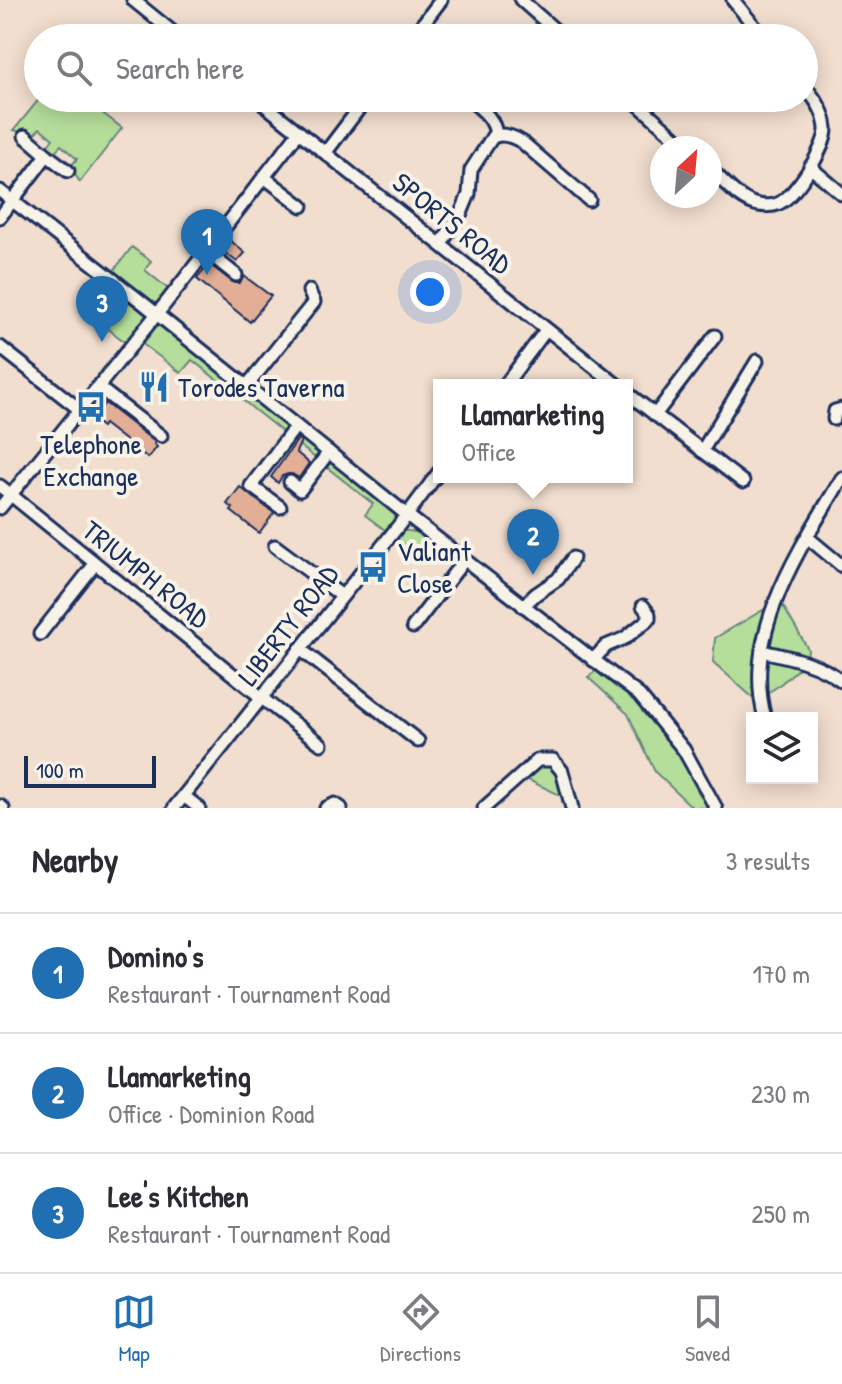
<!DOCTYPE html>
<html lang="en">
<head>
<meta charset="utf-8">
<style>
  :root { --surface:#fff; --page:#f2f2f3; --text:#2b2b33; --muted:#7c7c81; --line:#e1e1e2; --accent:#1f6fb2 }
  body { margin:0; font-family:"Patrick Hand",sans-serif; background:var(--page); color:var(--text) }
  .controls { position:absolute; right:24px; bottom:24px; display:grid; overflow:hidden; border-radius:0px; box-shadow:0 4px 20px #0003 }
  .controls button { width:72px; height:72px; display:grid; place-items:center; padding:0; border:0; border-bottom:2px solid var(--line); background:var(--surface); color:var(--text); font:40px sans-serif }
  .compass { position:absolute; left:650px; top:136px; width:72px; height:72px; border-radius:50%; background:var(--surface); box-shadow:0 4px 20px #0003; rotate:26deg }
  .scale { position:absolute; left:24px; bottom:20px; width:132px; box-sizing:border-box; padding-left:8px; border:4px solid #1b2f5e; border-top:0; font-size:22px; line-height:28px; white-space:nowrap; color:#1b2f5e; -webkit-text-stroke:6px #f7f3e8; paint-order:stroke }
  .you { position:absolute; left:430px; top:292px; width:28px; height:28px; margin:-20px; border:6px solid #fff; border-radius:50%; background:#1a73e8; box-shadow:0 0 0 12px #1a73e833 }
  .badge { display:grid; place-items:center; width:52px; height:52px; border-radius:50%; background:var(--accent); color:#fff; font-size:26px; font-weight:700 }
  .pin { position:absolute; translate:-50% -66px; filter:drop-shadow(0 2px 4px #0008) }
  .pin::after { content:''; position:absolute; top:42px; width:28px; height:24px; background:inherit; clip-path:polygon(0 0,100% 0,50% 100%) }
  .popup { position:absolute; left:433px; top:379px; width:200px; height:104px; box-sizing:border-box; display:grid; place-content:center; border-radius:0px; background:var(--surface); filter:drop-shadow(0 2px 6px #0005); font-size:26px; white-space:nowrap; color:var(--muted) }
  .popup b { font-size:30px; color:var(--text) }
  .popup::after { content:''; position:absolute; left:50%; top:100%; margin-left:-16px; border:16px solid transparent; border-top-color:var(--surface) }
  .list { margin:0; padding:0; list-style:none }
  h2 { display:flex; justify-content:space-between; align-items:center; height:104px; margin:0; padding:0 32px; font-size:34px }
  h2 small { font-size:26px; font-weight:400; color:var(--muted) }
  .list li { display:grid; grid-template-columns:52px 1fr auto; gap:24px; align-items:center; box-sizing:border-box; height:120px; padding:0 32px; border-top:2px solid var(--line) }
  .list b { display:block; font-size:30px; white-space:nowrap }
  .list p { margin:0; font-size:26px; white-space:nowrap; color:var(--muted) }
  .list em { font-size:26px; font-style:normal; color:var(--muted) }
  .icon { flex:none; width:44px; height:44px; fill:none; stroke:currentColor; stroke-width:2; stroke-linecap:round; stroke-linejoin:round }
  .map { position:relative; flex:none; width:842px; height:808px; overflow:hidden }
  .search { position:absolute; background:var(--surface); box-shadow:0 4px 20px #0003; left:24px; right:24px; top:24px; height:88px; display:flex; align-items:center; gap:20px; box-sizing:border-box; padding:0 28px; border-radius:44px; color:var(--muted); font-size:30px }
  .sheet { height:464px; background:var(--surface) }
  nav { display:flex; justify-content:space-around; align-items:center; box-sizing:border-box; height:112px; border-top:2px solid var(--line); background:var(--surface); font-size:22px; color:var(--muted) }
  nav a { display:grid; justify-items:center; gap:4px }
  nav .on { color:var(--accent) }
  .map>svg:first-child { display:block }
</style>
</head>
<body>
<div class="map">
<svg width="842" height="808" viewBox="0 0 842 808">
  <rect width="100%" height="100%" fill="#f1decf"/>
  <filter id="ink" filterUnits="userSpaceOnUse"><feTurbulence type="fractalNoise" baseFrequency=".0125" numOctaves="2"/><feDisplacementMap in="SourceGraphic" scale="16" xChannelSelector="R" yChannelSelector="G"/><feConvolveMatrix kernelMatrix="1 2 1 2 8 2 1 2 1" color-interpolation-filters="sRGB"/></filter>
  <g filter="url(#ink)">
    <g fill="#b5de9b" stroke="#68867c" stroke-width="2">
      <path d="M 40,98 L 83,98 L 122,128 L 80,182 L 70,167 L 77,159 L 61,145 L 52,155 L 45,149 L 53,139 L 40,128 L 32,136 L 14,130 Z"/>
      <path d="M 132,247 L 151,261 L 145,270 L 173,293 L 156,313 L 407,515 L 398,530 L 417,532 L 430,539 L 417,554 L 365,515 L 373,504 L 192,360 L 181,373 L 136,339 L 130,346 L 82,308 L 106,275 L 109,277 Z"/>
      <path d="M 775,603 L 783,606 L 808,649 L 806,669 L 800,667 C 786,679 771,696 752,697 L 713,662 L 715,638 Z"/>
      <path d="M 602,666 L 639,695 L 684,750 L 716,808 L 693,808 L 655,772 L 628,714 L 588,677 Z"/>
      <path d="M 547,764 L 557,772 L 564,797 L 526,779 L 543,765 Z"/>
    </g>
    <g fill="#e2ae95" stroke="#1b2f5e" stroke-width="2">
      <path d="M 231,241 L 245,253 L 237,262 L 223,251 Z"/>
      <path d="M 209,264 L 234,283 L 240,283 L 244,276 L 271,296 L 250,322 L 197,279 Z"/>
      <path d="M 105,403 L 155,442 L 154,444 L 157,447 L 148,458 L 104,424 L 102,427 L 92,419 Z"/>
      <path d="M 298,439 L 301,441 L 296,452 L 309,463 L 299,478 L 292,474 L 288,474 L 282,476 L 278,483 L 271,477 Z"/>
      <path d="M 240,487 L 274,513 L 259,533 L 231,511 L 233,508 L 227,504 Z"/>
    </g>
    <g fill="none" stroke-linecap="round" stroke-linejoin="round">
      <defs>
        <g id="minor">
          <path d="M 133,0 L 180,38"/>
          <path d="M 521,0 L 564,38"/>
          <path d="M 733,0 L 764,38"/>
          <path d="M 412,38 L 441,0"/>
          <path d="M 256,98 L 617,385"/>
          <path d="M 468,98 C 481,109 495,118 496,136"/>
          <path d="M 631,98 L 687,148"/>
          <path d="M 326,152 L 367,98"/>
          <path d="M 47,155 L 68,171"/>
          <path d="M 810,167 L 842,194"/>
          <path d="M 710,169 C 724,181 740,202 759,205 C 763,206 774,206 777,204 C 795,198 827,146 826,128 C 824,110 815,99 804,85"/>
          <path d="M 264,177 L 302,206"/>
          <path d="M 0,191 L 143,303 L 407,515 L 639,695 L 684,750 L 716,808"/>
          <path d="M 0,217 L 47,155 L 25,136"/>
          <path d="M 441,244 L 462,211 L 469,194 L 471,170 L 493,136 C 504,133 513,136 522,142 L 589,200"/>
          <path d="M 206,251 L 236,275"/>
          <path d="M 0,347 L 79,409"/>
          <path d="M 505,385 L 546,330"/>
          <path d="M 98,387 L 161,436"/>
          <path d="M 246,387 L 314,302 L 309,291"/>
          <path d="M 627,393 L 743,482"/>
          <path d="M 655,415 L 715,336"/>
          <path d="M 834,419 L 835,411 L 842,409"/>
          <path d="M 702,451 L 757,361"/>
          <path d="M 290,482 L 300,490 L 329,452"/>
          <path d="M 0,486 L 278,711 L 321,744"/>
          <path d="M 280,507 L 251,486 L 296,426"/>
          <path d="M 0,508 L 165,304 L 299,132"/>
          <path d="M 807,537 L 842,566"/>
          <path d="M 275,546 L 342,596"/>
          <path d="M 523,606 L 536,594 L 558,579 L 573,558"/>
          <path d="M 413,627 L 465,559"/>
          <path d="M 40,634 L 95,564"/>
          <path d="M 300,649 L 418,741"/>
          <path d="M 762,651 C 790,657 819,663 842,681"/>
          <path d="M 593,660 L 606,646 L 625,638 L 649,619 L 649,614 L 643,606"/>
          <path d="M 765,718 C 741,634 801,547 842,478"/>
          <path d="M 184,796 L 199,808"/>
          <path d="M 0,806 L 3,808"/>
          <path d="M 174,808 L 407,515 L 439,472"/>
          <path d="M 326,808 L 335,804 L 341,808"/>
          <path d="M 484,808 L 538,760 L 553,760 L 562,771 L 572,808"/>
        </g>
      </defs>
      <use href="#minor" stroke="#1b2f5e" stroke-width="17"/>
      <use href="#minor" stroke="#f7f3e8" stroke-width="11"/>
    </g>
  </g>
  <defs>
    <symbol id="restaurant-bare" viewBox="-9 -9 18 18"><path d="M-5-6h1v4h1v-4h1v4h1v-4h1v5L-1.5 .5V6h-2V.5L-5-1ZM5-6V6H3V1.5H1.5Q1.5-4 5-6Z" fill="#1f6fb2" stroke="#f7f3e8" stroke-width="2.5" paint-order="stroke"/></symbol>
    <symbol id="bus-bare" viewBox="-9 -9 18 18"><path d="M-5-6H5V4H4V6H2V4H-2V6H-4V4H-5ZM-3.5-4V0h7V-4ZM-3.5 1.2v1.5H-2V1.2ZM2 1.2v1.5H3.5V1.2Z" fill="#1f6fb2" stroke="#f7f3e8" stroke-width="2.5" paint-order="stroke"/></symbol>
  </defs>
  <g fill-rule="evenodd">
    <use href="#restaurant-bare" x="132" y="365" width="44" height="44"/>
    <use href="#bus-bare" x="69" y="385" width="44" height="44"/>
    <use href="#bus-bare" x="351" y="545" width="44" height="44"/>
  </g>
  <g text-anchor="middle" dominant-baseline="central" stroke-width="8" stroke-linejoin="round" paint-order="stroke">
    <g font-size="28" fill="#1b2f5e" stroke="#f7f3e8">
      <text transform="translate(452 223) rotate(39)">SPORTS ROAD</text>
      <text transform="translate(146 574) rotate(39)">TRIUMPH ROAD</text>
      <text transform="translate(288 625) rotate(-52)">LIBERTY ROAD</text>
    </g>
    <g font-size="28" fill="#1b2f5e" stroke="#f7f3e8" text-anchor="start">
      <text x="178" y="387">Torodes Taverna</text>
      <text x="91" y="444" text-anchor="middle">Telephone<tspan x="91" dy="32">Exchange</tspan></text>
      <text x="397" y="551">Valiant<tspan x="397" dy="32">Close</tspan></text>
    </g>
  </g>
</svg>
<div class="controls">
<button><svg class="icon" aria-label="layers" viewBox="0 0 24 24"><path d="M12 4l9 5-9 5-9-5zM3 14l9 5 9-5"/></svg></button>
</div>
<svg class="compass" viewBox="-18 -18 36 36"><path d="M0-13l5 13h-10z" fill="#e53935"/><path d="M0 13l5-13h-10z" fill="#7c7c81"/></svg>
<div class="scale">100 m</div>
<div class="you"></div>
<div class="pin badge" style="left:207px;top:275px">1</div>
<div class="pin badge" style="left:533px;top:575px">2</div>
<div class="popup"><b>Llamarketing</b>Office</div>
<div class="pin badge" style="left:102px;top:342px">3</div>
<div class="search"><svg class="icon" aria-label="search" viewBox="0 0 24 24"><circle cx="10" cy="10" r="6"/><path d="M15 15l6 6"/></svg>Search here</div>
</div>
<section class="sheet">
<h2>Nearby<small>3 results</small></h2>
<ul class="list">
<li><span class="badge">1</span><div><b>Domino's</b><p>Restaurant · Tournament Road</p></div><em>170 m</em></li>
<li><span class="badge">2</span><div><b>Llamarketing</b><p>Office · Dominion Road</p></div><em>230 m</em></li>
<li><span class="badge">3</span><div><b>Lee's Kitchen</b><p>Restaurant · Tournament Road</p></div><em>250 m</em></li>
</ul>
</section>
<nav>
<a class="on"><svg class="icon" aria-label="map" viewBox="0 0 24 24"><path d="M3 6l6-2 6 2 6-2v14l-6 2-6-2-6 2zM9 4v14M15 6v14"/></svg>Map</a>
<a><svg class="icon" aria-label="directions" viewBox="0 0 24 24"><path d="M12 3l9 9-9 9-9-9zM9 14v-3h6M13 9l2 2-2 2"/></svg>Directions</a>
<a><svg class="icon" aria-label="saved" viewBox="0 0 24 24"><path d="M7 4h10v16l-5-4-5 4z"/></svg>Saved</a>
</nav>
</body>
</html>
